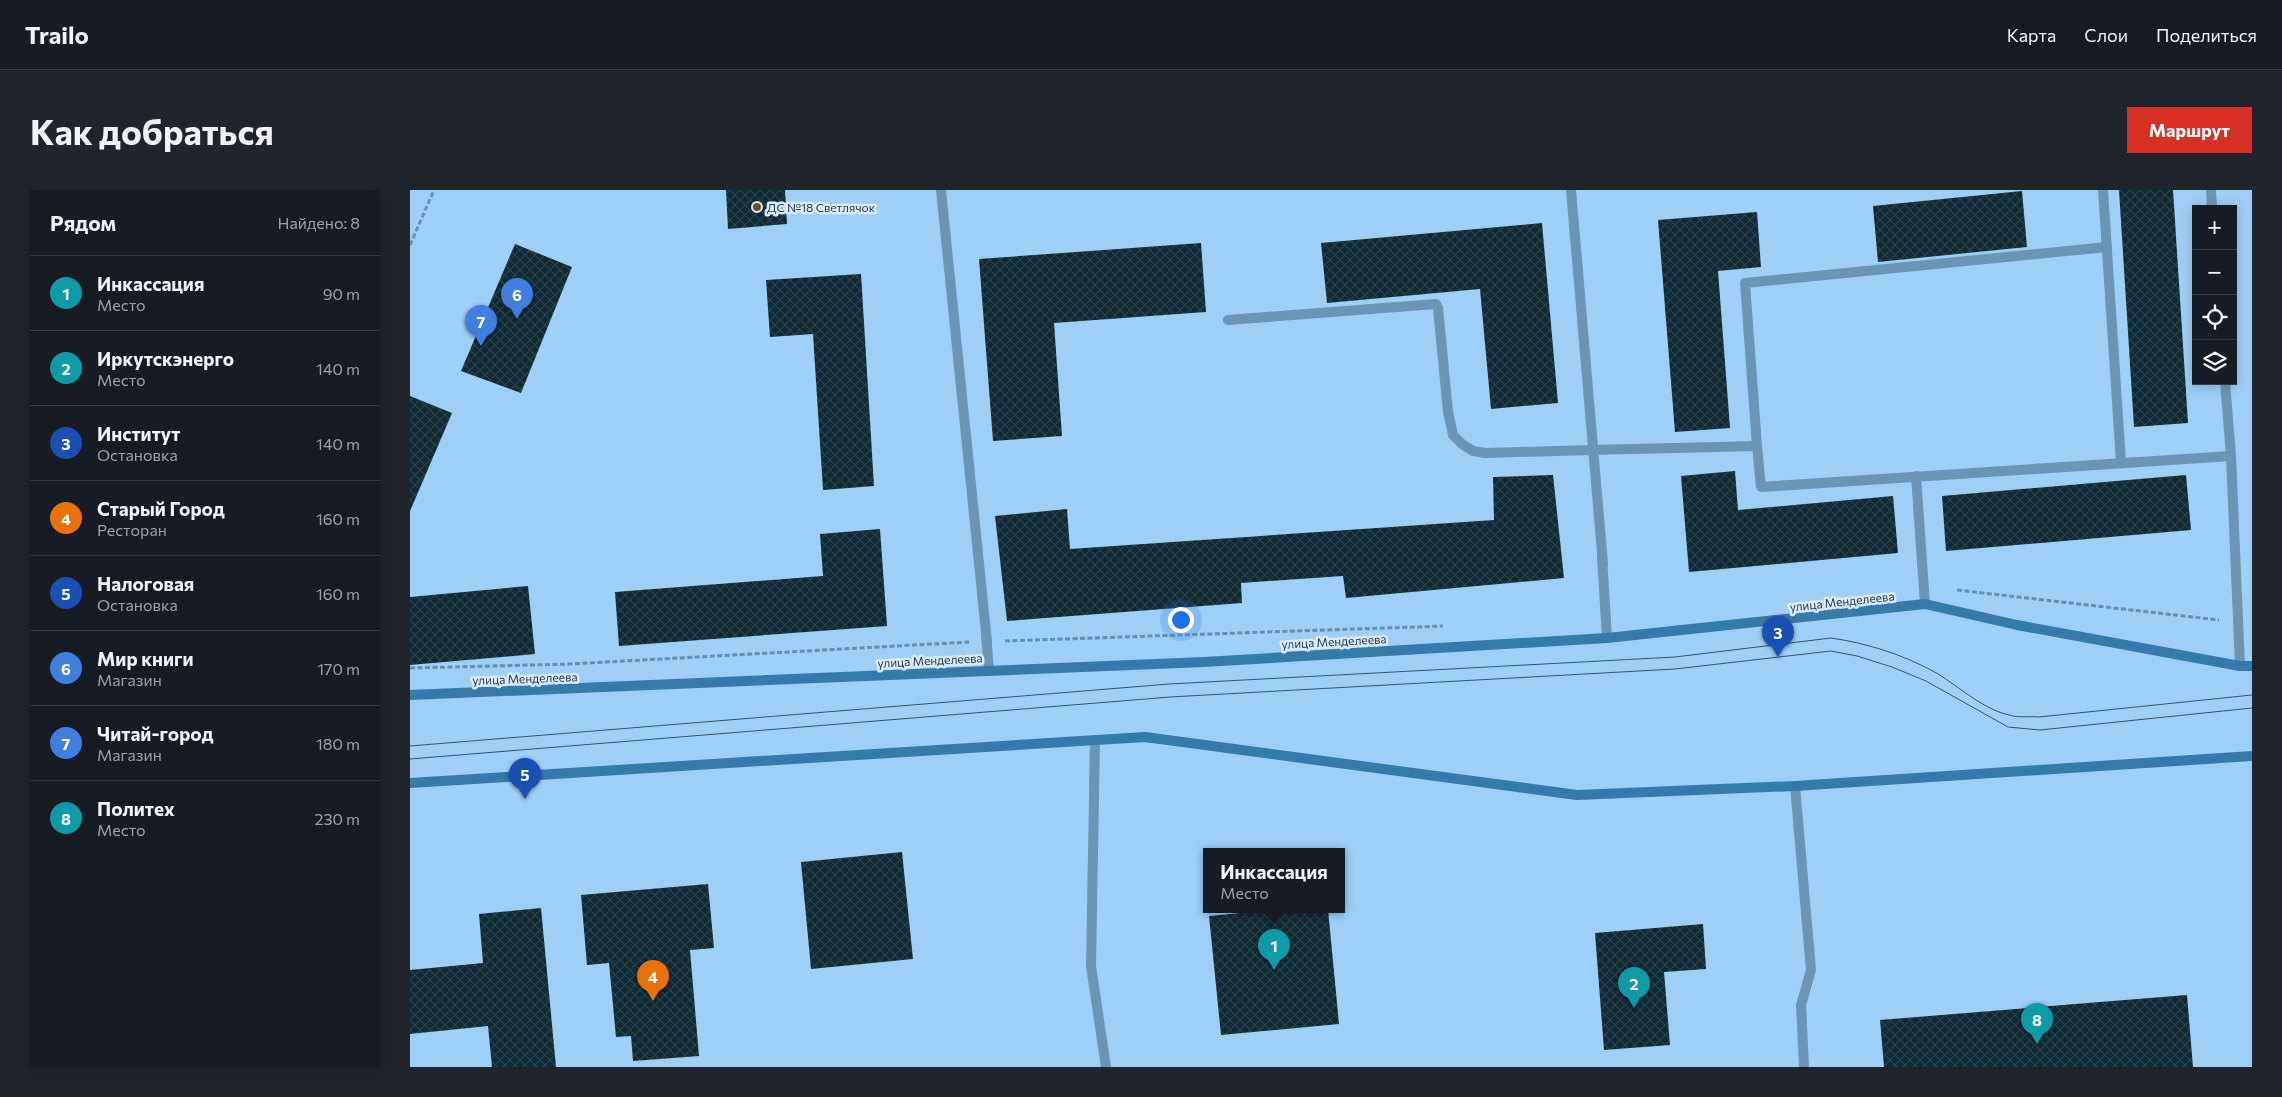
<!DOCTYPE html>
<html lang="ru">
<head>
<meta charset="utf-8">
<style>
  :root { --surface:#171b24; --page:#20242c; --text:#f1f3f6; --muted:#9ea1a6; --line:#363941; --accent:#d93025 }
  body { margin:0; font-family:Commissioner,sans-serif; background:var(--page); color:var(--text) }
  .controls { position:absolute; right:15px; top:15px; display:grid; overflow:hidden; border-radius:0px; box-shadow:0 2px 12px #0003 }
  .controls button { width:45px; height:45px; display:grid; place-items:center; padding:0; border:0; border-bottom:1px solid var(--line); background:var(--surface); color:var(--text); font:25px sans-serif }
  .you { position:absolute; left:770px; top:429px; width:18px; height:18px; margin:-12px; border:4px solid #fff; border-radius:50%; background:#1a73e8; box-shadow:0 0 0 8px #1a73e833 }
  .badge { display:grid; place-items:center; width:32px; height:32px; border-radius:50%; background:var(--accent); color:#fff; font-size:16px; font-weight:700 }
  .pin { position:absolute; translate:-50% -41px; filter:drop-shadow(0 1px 2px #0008) }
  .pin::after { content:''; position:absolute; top:26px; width:18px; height:15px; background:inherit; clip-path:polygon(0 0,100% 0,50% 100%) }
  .popup { position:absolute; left:793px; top:658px; width:142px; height:65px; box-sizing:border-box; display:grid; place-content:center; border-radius:0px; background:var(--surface); filter:drop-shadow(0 1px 4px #0005); font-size:16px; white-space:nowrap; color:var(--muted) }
  .popup b { font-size:19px; color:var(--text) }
  .popup::after { content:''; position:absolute; left:50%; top:100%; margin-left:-10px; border:10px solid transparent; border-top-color:var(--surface) }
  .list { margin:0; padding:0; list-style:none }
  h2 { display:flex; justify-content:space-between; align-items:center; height:65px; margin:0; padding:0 20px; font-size:21px }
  h2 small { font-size:16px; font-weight:400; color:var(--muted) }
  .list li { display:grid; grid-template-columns:32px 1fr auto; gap:15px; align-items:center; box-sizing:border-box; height:75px; padding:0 20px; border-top:1px solid var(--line) }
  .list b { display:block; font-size:19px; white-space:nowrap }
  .list p { margin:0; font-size:16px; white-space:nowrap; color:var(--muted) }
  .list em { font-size:16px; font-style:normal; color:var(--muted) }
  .icon { flex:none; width:28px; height:28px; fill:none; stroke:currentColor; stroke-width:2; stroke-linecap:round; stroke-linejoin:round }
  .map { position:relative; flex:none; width:1842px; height:877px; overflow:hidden; border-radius:0px }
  header { display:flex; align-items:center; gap:30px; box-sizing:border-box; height:70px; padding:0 25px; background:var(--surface); border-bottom:1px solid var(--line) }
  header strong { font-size:24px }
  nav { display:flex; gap:28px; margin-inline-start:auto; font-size:18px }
  .intro { display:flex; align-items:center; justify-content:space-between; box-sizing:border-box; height:120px; padding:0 30px }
  h1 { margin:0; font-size:35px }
  .button { padding:12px 22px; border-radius:0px; background:var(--accent); color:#fff; font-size:18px; font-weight:700 }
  main { display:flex; gap:30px; padding:0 30px }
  aside { flex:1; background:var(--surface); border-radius:0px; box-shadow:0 2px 12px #0003 }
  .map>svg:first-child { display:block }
</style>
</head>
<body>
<header>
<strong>Trailo</strong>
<nav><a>Карта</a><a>Слои</a><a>Поделиться</a></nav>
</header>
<div class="intro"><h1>Как добраться</h1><a class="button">Маршрут</a></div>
<main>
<aside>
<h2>Рядом<small>Найдено: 8</small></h2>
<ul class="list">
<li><span class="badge" style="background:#0f9aa8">1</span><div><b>Инкассация</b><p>Место</p></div><em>90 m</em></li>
<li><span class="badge" style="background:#0f9aa8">2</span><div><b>Иркутскэнерго</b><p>Место</p></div><em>140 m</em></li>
<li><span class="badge" style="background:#1a4fb4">3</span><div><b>Институт</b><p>Остановка</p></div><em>140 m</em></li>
<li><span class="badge" style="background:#e8710a">4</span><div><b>Старый Город</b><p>Ресторан</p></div><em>160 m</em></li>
<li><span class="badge" style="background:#1a4fb4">5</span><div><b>Налоговая</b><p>Остановка</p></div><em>160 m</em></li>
<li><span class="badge" style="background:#3f7fe0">6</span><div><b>Мир книги</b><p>Магазин</p></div><em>170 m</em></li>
<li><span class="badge" style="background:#3f7fe0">7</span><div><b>Читай-город</b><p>Магазин</p></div><em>180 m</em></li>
<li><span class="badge" style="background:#0f9aa8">8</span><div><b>Политех</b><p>Место</p></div><em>230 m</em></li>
</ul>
</aside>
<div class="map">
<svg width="1842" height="877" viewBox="0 0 1842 877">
  <defs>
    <pattern id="building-cross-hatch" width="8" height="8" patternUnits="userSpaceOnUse" patternTransform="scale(1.25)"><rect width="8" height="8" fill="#0e2a34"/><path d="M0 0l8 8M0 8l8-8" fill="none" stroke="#28414a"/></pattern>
  </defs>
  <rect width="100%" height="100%" fill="#9ecff6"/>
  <g fill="url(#building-cross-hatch)">
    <path d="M 316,0 L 375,0 L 377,34 L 318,39 Z"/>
    <path d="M 1709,0 L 1763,0 L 1778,233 L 1724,237 Z"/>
    <path d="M 1612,1 L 1617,57 L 1468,72 L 1463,16 Z"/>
    <path d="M 1347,22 L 1351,77 L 1308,81 L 1320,238 L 1265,242 L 1248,30 Z"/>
    <path d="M 1132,33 L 1148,213 L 1081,219 L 1070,99 L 917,113 L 911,53 Z"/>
    <path d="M 791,53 L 796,122 L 644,133 L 652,246 L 583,251 L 569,69 Z"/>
    <path d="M 105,54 L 162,77 L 111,203 L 51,181 Z"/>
    <path d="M 451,84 L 464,296 L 413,300 L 403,144 L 360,147 L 356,90 Z"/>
    <path d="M 0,206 L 42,223 L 0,321 Z"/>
    <path d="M 1325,281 L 1328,320 L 1483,306 L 1488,363 L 1279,382 L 1271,286 Z"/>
    <path d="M 1143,285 L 1154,388 L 936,408 L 933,386 L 831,393 L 832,413 L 597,431 L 585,326 L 657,319 L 660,359 L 1084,330 L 1083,287 Z"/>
    <path d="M 1776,285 L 1781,340 L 1536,361 L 1532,306 Z"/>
    <path d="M 470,339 L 477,436 L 209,456 L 205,402 L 413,386 L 410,344 Z"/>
    <path d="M 118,396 L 125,464 L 0,475 L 0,407 Z"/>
    <path d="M 492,662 L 503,769 L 401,779 L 391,672 Z"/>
    <path d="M 298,694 L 304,758 L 280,760 L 289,866 L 223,871 L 221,846 L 206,847 L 199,773 L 177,775 L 171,705 Z"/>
    <path d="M 131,718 L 146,877 L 82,877 L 78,836 L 0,844 L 0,780 L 73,773 L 69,724 Z"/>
    <path d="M 873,719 L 918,719 L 929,834 L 811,845 L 799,726 Z"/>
    <path d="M 1293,734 L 1296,779 L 1254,782 L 1260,855 L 1194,860 L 1185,743 Z"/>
    <path d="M 1777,805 L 1783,877 L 1474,877 L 1470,830 Z"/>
  </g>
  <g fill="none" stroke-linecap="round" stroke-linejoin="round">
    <g stroke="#678eac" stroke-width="3" stroke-dasharray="5 2.5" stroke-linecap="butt">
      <path d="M 0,55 L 24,0"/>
      <path d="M 1547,400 L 1809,430"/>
      <path d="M 595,451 L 1033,436"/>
      <path d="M 0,478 L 160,474 L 559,452"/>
    </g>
    <g stroke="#6b95b5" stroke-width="10">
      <path d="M 1693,0 L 1711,272"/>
      <path d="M 1347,256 L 1335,93 L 1697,57"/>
      <path d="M 1181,260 L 1347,256 L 1351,297 L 1821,266"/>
      <path d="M 1506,286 L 1515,414"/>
      <path d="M 1192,367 L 1197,448"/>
      <path d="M 576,444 L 579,480"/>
      <path d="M 685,550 L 681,776 L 696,877"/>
      <path d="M 1385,596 L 1401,780 L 1391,815 L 1394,877"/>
    </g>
    <g stroke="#6b95b5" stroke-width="10">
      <path d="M 531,0 L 577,452"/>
      <path d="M 1161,0 L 1193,374"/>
      <path d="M 1801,0 L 1802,19"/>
      <path d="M 818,130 L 1026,114 L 1028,118 L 1038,222 L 1043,245 L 1052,254 L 1063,261 L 1075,263 L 1181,260"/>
      <path d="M 1815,191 L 1821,266 L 1830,476"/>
    </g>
    <g stroke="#367aaa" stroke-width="10">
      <path d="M 0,505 L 794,472 L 1197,448 L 1515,414 L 1607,435 L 1830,476 L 1842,476"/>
      <path d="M 0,593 L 735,547 L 1167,605 L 1385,596 L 1842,566"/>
    </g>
    <g stroke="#355369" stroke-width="1">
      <path d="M 0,556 L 759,494 L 1265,467 L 1421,448 C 1456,453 1491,464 1523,481 C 1546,494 1572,519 1599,525 C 1608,528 1620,526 1629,527 L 1842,505"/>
      <path d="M 0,569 L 760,507 L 1265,479 L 1421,461 L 1447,466 L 1482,477 L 1516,491 L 1598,537 L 1630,540 L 1842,518"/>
    </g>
  </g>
  <circle fill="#734d29" stroke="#d9ecfb" stroke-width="2" cx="347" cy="17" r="5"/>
  <g text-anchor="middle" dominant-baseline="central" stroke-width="5" stroke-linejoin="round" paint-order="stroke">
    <g font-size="12" fill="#223c4f" stroke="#d9ecfb" text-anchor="start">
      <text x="357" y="17">ДС №18 Светлячок</text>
    </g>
    <g font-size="12" fill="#223c4f" stroke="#d9ecfb">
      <text transform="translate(1432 411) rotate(-6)">улица Менделеева</text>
      <text transform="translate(924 451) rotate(-3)">улица Менделеева</text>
      <text transform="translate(520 470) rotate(-3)">улица Менделеева</text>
      <text transform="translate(115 488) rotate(-2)">улица Менделеева</text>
    </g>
  </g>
</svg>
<div class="controls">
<button>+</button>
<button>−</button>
<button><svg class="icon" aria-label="locate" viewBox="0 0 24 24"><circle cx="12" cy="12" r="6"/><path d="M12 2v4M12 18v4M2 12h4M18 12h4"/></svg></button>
<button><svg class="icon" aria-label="layers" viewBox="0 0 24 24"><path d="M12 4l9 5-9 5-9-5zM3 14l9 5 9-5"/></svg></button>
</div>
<div class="you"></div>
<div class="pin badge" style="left:864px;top:780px;background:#0f9aa8">1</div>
<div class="popup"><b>Инкассация</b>Место</div>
<div class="pin badge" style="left:1224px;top:818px;background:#0f9aa8">2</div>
<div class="pin badge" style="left:1368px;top:467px;background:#1a4fb4">3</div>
<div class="pin badge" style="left:243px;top:811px;background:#e8710a">4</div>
<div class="pin badge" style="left:115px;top:609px;background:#1a4fb4">5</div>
<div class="pin badge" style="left:107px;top:129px;background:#3f7fe0">6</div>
<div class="pin badge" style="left:71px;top:156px;background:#3f7fe0">7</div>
<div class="pin badge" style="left:1627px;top:854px;background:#0f9aa8">8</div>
</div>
</main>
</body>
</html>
